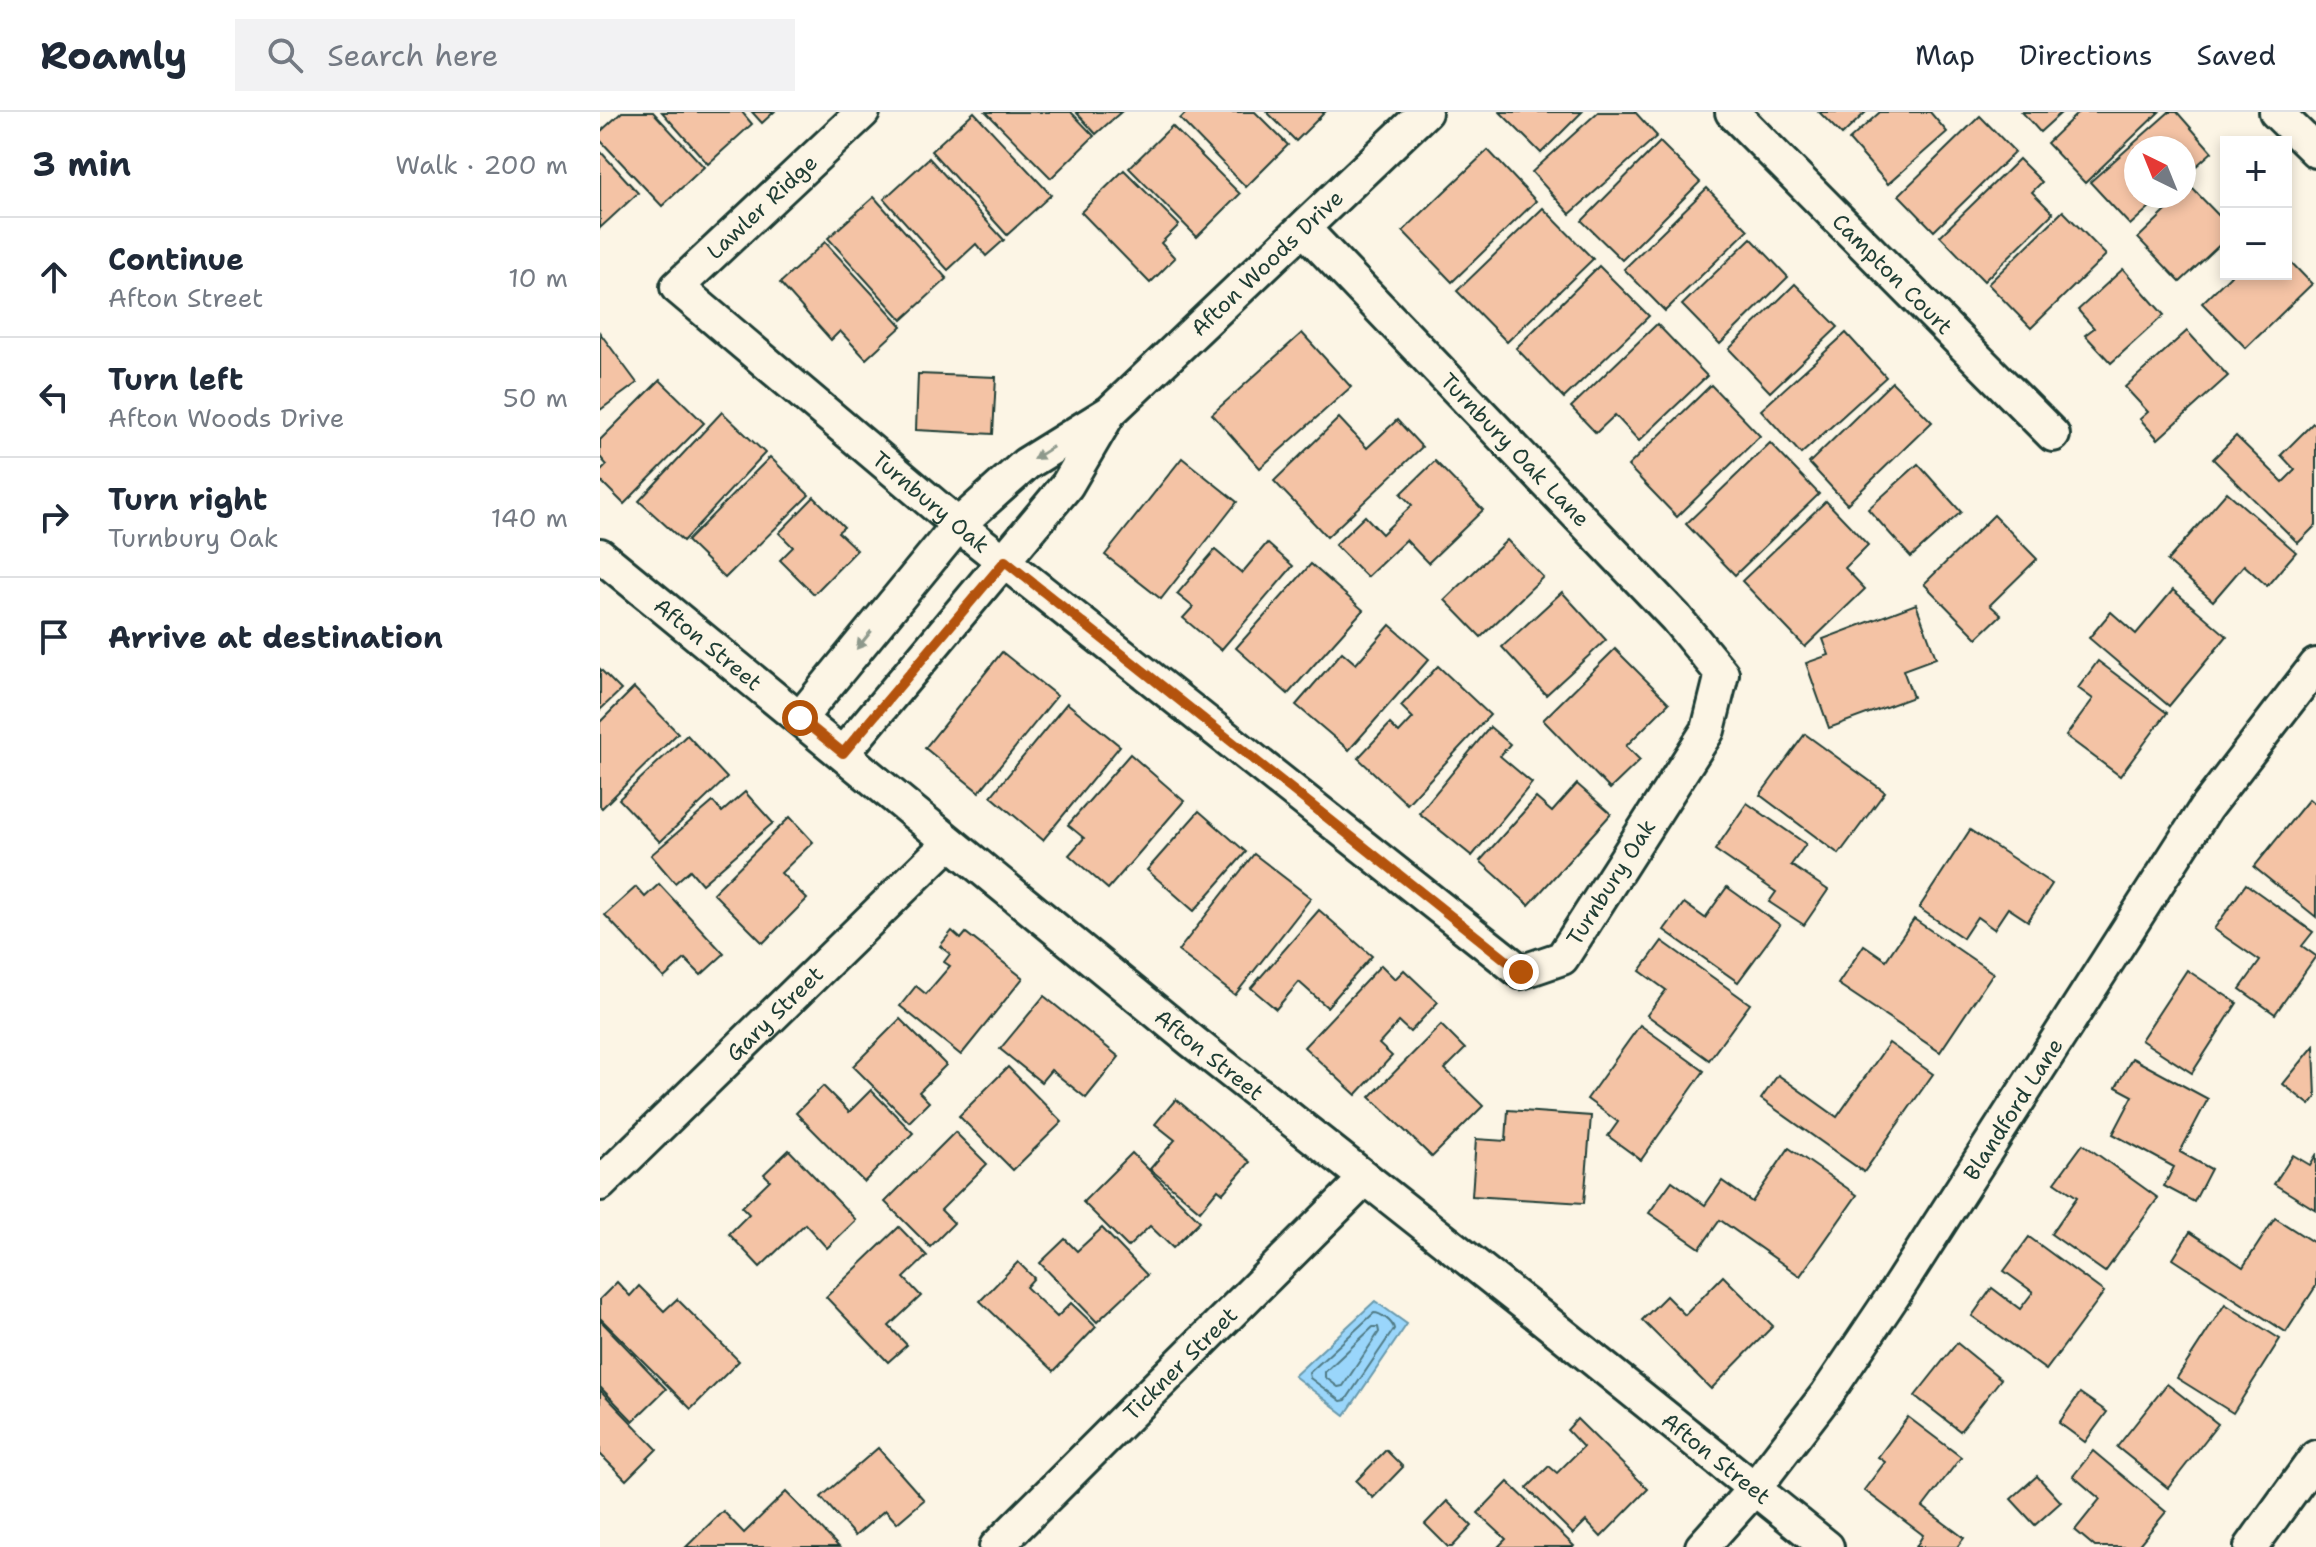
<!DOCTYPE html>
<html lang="en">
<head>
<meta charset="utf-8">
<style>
  :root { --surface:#fff; --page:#f2f2f3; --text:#1f2937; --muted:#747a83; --line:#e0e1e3 }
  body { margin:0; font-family:"Shantell Sans",sans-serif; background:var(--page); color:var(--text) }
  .controls { position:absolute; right:24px; top:24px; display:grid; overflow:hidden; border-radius:0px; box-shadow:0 4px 12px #0003 }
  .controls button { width:72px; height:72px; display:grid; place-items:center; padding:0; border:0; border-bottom:2px solid var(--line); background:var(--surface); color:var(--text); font:40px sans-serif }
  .compass { position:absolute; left:1524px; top:24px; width:72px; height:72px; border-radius:50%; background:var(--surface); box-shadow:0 4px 12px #0003; rotate:317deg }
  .stop { position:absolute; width:24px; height:24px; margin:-18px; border:6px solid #b45309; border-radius:50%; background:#fff }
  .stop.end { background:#b45309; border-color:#fff; box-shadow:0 2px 8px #0008 }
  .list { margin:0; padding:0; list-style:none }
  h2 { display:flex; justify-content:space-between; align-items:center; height:104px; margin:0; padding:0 32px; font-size:34px }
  h2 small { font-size:26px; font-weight:400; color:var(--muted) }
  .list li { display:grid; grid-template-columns:52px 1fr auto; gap:24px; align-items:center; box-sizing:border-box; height:120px; padding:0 32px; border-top:2px solid var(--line) }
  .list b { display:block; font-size:30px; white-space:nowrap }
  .list p { margin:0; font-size:26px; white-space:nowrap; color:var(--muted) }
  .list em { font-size:26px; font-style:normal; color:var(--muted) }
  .icon { flex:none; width:44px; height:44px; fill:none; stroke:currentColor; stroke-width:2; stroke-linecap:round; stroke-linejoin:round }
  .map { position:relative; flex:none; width:1716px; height:1435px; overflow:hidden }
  header { display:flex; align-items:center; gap:48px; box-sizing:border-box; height:112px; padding:0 40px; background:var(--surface); border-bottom:2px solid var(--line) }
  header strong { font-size:38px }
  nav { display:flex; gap:44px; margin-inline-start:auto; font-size:28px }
  .search { width:560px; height:72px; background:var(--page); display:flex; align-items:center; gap:20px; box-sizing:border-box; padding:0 28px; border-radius:0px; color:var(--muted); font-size:30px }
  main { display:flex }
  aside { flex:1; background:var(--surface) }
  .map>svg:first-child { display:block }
</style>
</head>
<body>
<header>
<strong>Roamly</strong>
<div class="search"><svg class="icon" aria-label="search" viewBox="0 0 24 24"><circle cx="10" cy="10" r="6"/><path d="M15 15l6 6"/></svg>Search here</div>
<nav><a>Map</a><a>Directions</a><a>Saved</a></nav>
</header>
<main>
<aside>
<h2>3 min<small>Walk · 200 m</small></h2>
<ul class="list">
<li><svg class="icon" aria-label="ahead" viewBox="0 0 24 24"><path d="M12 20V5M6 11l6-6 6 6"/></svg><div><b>Continue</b><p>Afton Street</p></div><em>10 m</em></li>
<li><svg class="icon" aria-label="left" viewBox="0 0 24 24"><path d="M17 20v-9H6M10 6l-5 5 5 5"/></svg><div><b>Turn left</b><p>Afton Woods Drive</p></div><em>50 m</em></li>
<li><svg class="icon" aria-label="right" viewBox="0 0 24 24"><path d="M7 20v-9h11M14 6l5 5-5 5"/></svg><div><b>Turn right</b><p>Turnbury Oak</p></div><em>140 m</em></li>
<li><svg class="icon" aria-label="arrive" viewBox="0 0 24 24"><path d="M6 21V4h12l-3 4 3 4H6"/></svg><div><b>Arrive at destination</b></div></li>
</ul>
</aside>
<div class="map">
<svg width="1716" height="1435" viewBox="0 0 1716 1435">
  <rect width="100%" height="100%" fill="#fcf5e5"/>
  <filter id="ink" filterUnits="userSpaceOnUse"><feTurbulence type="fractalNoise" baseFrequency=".0125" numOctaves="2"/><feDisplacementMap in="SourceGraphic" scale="16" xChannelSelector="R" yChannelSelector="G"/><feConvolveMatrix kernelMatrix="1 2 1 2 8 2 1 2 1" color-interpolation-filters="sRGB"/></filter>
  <g filter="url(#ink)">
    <path fill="#9ad6fb" stroke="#6999ab" stroke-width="2" d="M 775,1189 L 807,1212 L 745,1303 L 694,1264 Z"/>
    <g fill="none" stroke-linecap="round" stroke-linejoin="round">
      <g stroke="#507a84" stroke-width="2">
        <path d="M 774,1201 C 781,1201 793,1210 794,1217 L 746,1288 L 741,1289 L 710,1266 L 709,1261 Z"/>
        <path d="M 773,1215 L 778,1215 L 779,1220 L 743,1274 L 738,1275 L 725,1265 L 725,1260 Z"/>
      </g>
    </g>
    <g fill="#f4c3a5" stroke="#1f3d34" stroke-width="2">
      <path d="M 22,0 L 53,0 L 104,55 L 62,94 L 0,28 L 0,20 Z"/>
      <path d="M 62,0 L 142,0 L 152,12 L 108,52 Z"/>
      <path d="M 152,0 L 174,0 L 162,11 Z"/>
      <path d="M 374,0 L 451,83 L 407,123 L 331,39 Z"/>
      <path d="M 386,0 L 471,0 L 494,24 L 451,66 Z"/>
      <path d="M 476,0 L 521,0 L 496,22 Z"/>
      <path d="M 587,0 L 655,0 L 688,33 L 646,75 L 580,7 Z"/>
      <path d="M 667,0 L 725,0 L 696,29 Z"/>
      <path d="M 900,0 L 982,0 L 941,41 Z"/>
      <path d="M 998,0 L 1035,0 L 1057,24 L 970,102 L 932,60 Z"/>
      <path d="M 1219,0 L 1266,0 L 1242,23 Z"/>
      <path d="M 1280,0 L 1330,0 L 1347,20 L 1288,72 L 1249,28 Z"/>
      <path d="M 1422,0 L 1462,0 L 1440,20 Z"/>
      <path d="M 1479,0 L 1559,0 L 1485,71 L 1447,31 Z"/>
      <path d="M 1569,0 L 1577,0 L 1612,40 L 1584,65 L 1584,36 L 1536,36 L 1536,84 L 1562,84 L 1530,113 L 1490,70 Z"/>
      <path d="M 1380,4 L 1415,40 L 1334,119 L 1299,83 Z"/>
      <path d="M 572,14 L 640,82 L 597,125 L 529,56 Z"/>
      <path d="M 1060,30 L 1100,70 L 1022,148 L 982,109 Z"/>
      <path d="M 888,38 L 936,89 L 852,170 L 803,119 Z"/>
      <path d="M 0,39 L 38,81 L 0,116 Z"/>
      <path d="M 329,46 L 404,128 L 386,144 L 376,132 L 348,158 L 284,87 Z"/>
      <path d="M 1419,47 L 1442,70 L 1432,80 L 1453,101 L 1384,169 L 1340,124 Z"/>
      <path d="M 524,58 L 579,113 L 561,131 L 575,146 L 550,171 L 481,100 Z"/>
      <path d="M 1591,75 L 1626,111 L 1626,127 L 1580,170 L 1538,126 Z"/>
      <path d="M 1107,76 L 1148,118 L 1065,199 L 1024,157 Z"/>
      <path d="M 274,85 L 347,167 L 302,208 L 228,126 Z"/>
      <path d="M 943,96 L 993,147 L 907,230 L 857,179 Z"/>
      <path d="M 1463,99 L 1506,143 L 1431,216 L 1388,172 Z"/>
      <path d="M 1151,126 L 1188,165 L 1120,232 L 1082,193 Z"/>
      <path d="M 225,130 L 302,214 L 266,247 L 240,219 L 231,228 L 180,171 Z"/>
      <path d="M 1686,145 L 1712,172 L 1646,236 L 1602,191 L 1632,162 L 1686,162 Z"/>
      <path d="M 999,154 L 1049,204 L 964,286 L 916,236 Z"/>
      <path d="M 1523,157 L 1564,203 L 1511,251 L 1485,223 L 1494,216 L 1478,198 Z"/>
      <path d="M 1195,172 L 1238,215 L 1170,280 L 1129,237 Z"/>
      <path d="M 1057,212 L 1107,264 L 1039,329 L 1015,303 L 996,321 L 971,295 Z"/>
      <path d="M 1587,219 L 1628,264 L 1558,327 L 1540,307 L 1548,300 L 1525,275 Z"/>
      <path d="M 0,221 L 37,271 L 0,298 Z"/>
      <path d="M 702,221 L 751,275 L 660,356 L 612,302 Z"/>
      <path d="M 1246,221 L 1286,265 L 1201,342 L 1161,298 Z"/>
      <path d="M 318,262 L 396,265 L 393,322 L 316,318 Z"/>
      <path d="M 60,268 L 104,311 L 24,392 L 0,368 L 0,360 L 7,353 L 0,345 L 0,328 Z"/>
      <path d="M 1292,270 L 1332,310 L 1247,392 L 1209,351 Z"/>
      <path d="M 1111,273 L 1160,324 L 1077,405 L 1028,354 Z"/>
      <path d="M 122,300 L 165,341 L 83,429 L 39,389 Z"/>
      <path d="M 739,306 L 767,336 L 797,308 L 822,335 L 727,425 L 674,369 Z"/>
      <path d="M 1713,311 L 1716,314 L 1716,413 L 1698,431 L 1613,347 L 1636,324 L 1683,370 L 1695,358 L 1681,343 Z"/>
      <path d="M 1170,331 L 1219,382 L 1135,463 L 1086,412 Z"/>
      <path d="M 170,345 L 209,383 L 125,466 L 87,429 Z"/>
      <path d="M 582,346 L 637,390 L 561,487 L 505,443 Z"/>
      <path d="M 835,349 L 883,398 L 828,451 L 806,428 L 767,465 L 735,433 L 765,404 L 782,422 L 812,393 L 801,382 Z"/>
      <path d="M 1318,352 L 1361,400 L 1311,445 L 1268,397 Z"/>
      <path d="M 1627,380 L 1696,440 L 1667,474 L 1644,453 L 1613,489 L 1567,449 Z"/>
      <path d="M 214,385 L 244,415 L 238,420 L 257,438 L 214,482 L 180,448 L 193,435 L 179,421 Z"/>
      <path d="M 1226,389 L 1268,433 L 1245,456 L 1265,477 L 1205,535 L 1142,469 Z"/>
      <path d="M 1394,403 L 1437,447 L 1390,493 L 1401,503 L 1377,526 L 1324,472 Z"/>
      <path d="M 907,428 L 943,465 L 881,525 L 845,488 Z"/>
      <path d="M 667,431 L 693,454 L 621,538 L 583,506 L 593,495 L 577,482 L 615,438 L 642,461 Z"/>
      <path d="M 711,452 L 763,498 L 688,582 L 636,536 Z"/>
      <path d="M 1573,478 L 1627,524 L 1569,594 L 1489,526 L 1511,500 L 1536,522 Z"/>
      <path d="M 962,480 L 1006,528 L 946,583 L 902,535 Z"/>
      <path d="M 1316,492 L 1336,546 L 1303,558 L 1313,585 L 1229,616 L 1206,551 L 1229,543 L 1223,527 Z"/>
      <path d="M 790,513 L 829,547 L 749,638 L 696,593 L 742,540 L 756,552 Z"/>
      <path d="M 1015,537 L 1069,591 L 1026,634 L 1040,648 L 1010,677 L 943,608 Z"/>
      <path d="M 402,540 L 457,584 L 379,680 L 325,636 Z"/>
      <path d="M 1498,549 L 1567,601 L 1520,664 L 1466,624 L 1493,587 L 1478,576 Z"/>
      <path d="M 838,554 L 890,603 L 807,692 L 758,646 L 790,612 L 799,621 L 813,606 L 801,594 Z"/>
      <path d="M 0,557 L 21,578 L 0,598 Z"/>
      <path d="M 34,576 L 78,621 L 2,696 L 0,694 L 0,610 Z"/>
      <path d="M 467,591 L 520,634 L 443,728 L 391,684 Z"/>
      <path d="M 890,615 L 910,632 L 900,644 L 932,671 L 872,744 L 819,701 Z"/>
      <path d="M 1205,622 L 1285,680 L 1239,742 L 1160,683 Z"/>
      <path d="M 87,623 L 127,666 L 60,730 L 19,687 Z"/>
      <path d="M 530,642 L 584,689 L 508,777 L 469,743 L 484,726 L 468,713 Z"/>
      <path d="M 977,672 L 1011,702 L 929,793 L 880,749 L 936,686 L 952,700 Z"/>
      <path d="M 145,680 L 173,711 L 102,772 L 90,758 L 75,771 L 51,743 L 113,690 L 122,700 Z"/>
      <path d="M 1709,687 L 1716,693 L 1716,805 L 1654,755 Z"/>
      <path d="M 1147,691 L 1206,732 L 1191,753 L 1228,778 L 1204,813 L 1169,790 L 1176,780 L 1115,738 Z"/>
      <path d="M 599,699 L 646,740 L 594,799 L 547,758 Z"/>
      <path d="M 190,705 L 213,730 L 181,761 L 207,787 L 163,831 L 113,781 Z"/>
      <path d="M 1370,718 L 1452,772 L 1428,809 L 1408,796 L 1394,817 L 1377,805 L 1363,826 L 1319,796 Z"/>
      <path d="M 654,742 L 711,786 L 635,883 L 578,839 Z"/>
      <path d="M 59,772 L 124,842 L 101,863 L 85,847 L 64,866 L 5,803 L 36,775 L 45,785 Z"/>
      <path d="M 1646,772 L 1713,820 L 1702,834 L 1716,844 L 1675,902 L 1640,877 L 1660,849 L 1614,817 Z"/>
      <path d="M 1127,775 L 1180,813 L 1138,870 L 1064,818 L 1084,791 L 1105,806 Z"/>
      <path d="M 719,798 L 772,844 L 727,895 L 699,870 L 676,897 L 651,876 Z"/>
      <path d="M 1314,807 L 1393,861 L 1340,940 L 1238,872 L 1264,833 L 1286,848 Z"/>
      <path d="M 352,819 L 361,827 L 366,821 L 423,866 L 361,943 L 300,894 L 316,874 L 326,882 L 350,854 L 344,850 L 350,842 L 340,834 Z"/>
      <path d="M 1062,829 L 1150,892 L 1109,948 L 1047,903 L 1066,878 L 1040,859 Z"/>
      <path d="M 781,853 L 795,867 L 804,858 L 838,890 L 810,920 L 799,910 L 779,932 L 792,944 L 756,983 L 704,935 Z"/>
      <path d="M 1587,858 L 1637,891 L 1592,961 L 1541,928 Z"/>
      <path d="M 444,884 L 519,945 L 486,986 L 451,958 L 441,970 L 400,937 Z"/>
      <path d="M 300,907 L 346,953 L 319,980 L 329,990 L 309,1010 L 253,954 Z"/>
      <path d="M 841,913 L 865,937 L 845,957 L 883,994 L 832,1045 L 770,985 Z"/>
      <path d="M 1040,913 L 1104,959 L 1041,1048 L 1008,1024 L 1018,1010 L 987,987 Z"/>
      <path d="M 1289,931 L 1333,962 L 1264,1060 L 1161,987 L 1178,963 L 1237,1005 Z"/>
      <path d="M 1714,934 L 1716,985 L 1710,993 L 1683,972 Z"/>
      <path d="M 1532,946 L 1608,987 L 1580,1040 L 1611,1057 L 1594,1090 L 1564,1074 L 1574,1055 L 1513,1022 L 1533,984 L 1516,975 Z"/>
      <path d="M 408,955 L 462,1010 L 413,1058 L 359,1004 Z"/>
      <path d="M 223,974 L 249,1000 L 271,978 L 313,1021 L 264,1070 L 196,1001 Z"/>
      <path d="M 576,987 L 650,1050 L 623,1081 L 618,1077 L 600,1099 L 550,1057 L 575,1028 L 555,1012 Z"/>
      <path d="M 908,998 L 991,1004 L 984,1091 L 872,1084 L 876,1027 L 906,1029 Z"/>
      <path d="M 355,1020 L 387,1052 L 341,1098 L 354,1111 L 330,1135 L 285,1090 Z"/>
      <path d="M 1483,1032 L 1558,1086 L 1505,1160 L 1451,1122 L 1477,1085 L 1455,1070 Z"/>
      <path d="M 1189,1036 L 1257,1083 L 1200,1164 L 1120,1108 L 1100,1136 L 1049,1101 L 1072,1069 L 1105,1093 L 1122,1069 L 1152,1090 Z"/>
      <path d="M 189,1038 L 256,1108 L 227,1136 L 205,1112 L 160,1155 L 129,1122 L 149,1102 L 142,1095 L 170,1068 L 164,1062 Z"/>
      <path d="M 532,1041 L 600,1109 L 573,1136 L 550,1114 L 528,1135 L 483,1090 Z"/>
      <path d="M 1693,1043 L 1710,1053 L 1716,1043 L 1716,1098 L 1674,1072 Z"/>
      <path d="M 1675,1106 L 1716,1132 L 1716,1174 L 1686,1220 L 1573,1147 L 1590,1120 L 1643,1155 Z"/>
      <path d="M 299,1115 L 327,1144 L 304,1166 L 321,1184 L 289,1214 L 307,1233 L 288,1250 L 226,1185 Z"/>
      <path d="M 502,1116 L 547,1163 L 497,1210 L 440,1151 L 465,1127 L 477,1139 Z"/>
      <path d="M 1429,1125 L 1504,1180 L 1446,1258 L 1372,1204 L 1392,1176 L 1420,1197 L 1433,1180 L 1404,1159 Z"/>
      <path d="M 418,1150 L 434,1166 L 426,1175 L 457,1205 L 471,1191 L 496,1215 L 454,1259 L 380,1189 Z"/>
      <path d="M 1123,1164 L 1173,1214 L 1111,1277 L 1042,1208 L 1066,1184 L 1085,1203 Z"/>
      <path d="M 17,1170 L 30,1184 L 39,1174 L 64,1199 L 77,1187 L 139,1249 L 91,1297 L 0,1206 L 0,1187 Z"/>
      <path d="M 1625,1192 L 1680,1227 L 1633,1301 L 1577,1266 Z"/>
      <path d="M 0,1208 L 66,1277 L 33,1309 L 0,1275 Z"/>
      <path d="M 1357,1231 L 1401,1267 L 1360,1319 L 1315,1284 Z"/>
      <path d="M 1567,1272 L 1618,1312 L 1568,1376 L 1517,1335 Z"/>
      <path d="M 0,1278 L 57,1337 L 26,1368 L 0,1342 Z"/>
      <path d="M 1480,1281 L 1507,1300 L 1485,1330 L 1459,1311 Z"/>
      <path d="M 1308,1305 L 1361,1345 L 1323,1395 L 1364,1426 L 1357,1435 L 1316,1435 L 1323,1423 L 1264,1378 L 1285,1350 L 1278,1345 Z"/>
      <path d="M 977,1307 L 1048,1377 L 1001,1425 L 986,1409 L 973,1422 L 927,1376 L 949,1354 L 957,1361 L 983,1335 L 967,1318 Z"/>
      <path d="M 278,1336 L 324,1388 L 297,1411 L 285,1398 L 255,1424 L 221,1385 Z"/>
      <path d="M 786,1338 L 803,1355 L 773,1386 L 756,1369 Z"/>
      <path d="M 1493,1339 L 1566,1400 L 1537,1435 L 1495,1435 L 1475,1418 L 1500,1387 L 1473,1364 Z"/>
      <path d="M 1437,1364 L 1461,1390 L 1435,1413 L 1411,1387 Z"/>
      <path d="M 908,1370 L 974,1434 L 973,1435 L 898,1435 L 906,1427 L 878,1401 Z"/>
      <path d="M 186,1380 L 239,1435 L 86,1435 L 123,1399 L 144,1421 Z"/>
      <path d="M 847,1389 L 872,1414 L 852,1435 L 848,1435 L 825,1412 Z"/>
    </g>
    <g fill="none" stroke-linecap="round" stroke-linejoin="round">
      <defs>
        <g id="minor">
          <path id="s1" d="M 263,0 L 77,175 L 358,413 L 921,860 L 962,846 L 1108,618 L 1122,562 L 1076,506 L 704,117"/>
          <path id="s2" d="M 1132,0 L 1453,323"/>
          <path d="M 1676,0 L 1716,39"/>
          <path id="s3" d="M 0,443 L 592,929 L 931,1197 L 1227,1435"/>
          <path id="s4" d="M 200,606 L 358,413 L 426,352 L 510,300 L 825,0"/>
          <path d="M 243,641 L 467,373 L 508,303"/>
          <path id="s5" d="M 0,1072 L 349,731"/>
          <path id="s6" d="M 396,1435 L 765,1067"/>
          <path id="s7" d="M 1102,1435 L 1154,1377 L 1227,1282 L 1293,1184 L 1605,697 L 1716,553"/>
          <path d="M 1651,1435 L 1716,1345"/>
        </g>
      </defs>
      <use href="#minor" stroke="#1f3d34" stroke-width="38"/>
      <use href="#minor" stroke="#fcf5e5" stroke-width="32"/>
    </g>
    <defs><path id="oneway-solid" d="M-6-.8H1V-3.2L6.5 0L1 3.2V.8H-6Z" transform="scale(2)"/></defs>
    <g fill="#8e998c">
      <use href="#oneway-solid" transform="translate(443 341) rotate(148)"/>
      <use href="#oneway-solid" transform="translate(264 528) rotate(129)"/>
    </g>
  </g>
  <g fill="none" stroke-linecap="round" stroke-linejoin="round" filter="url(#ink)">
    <path stroke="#b45309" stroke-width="10" d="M 200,606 L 243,641 L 405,449 L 921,860"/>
  </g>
  <g text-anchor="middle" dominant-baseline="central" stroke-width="7" stroke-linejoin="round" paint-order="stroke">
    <g font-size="22" fill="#1f3d34" stroke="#fcf5e5">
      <text transform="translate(162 95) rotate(-43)">Lawler Ridge</text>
      <text stroke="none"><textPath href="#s4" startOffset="656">Afton Woods Drive</textPath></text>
      <text stroke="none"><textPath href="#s2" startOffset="228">Campton Court</textPath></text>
      <text transform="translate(915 338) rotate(46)">Turnbury Oak Lane</text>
      <text stroke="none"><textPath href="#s1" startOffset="588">Turnbury Oak</textPath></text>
      <text stroke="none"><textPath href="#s3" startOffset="140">Afton Street</textPath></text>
      <text stroke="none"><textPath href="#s1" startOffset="1476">Turnbury Oak</textPath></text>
      <text stroke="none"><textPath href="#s5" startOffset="244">Gary Street</textPath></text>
      <text stroke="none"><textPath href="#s3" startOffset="788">Afton Street</textPath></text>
      <text stroke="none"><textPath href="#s7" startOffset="538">Blandford Lane</textPath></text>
      <text stroke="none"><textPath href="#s6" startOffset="260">Tickner Street</textPath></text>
      <text stroke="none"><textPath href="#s3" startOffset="1436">Afton Street</textPath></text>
    </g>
  </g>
</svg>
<div class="controls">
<button>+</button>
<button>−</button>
</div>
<svg class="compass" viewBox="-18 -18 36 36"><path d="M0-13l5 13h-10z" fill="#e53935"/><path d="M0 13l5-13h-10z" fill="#747a83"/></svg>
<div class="stop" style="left:200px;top:606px"></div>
<div class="stop end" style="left:921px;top:860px"></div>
</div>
</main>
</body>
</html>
